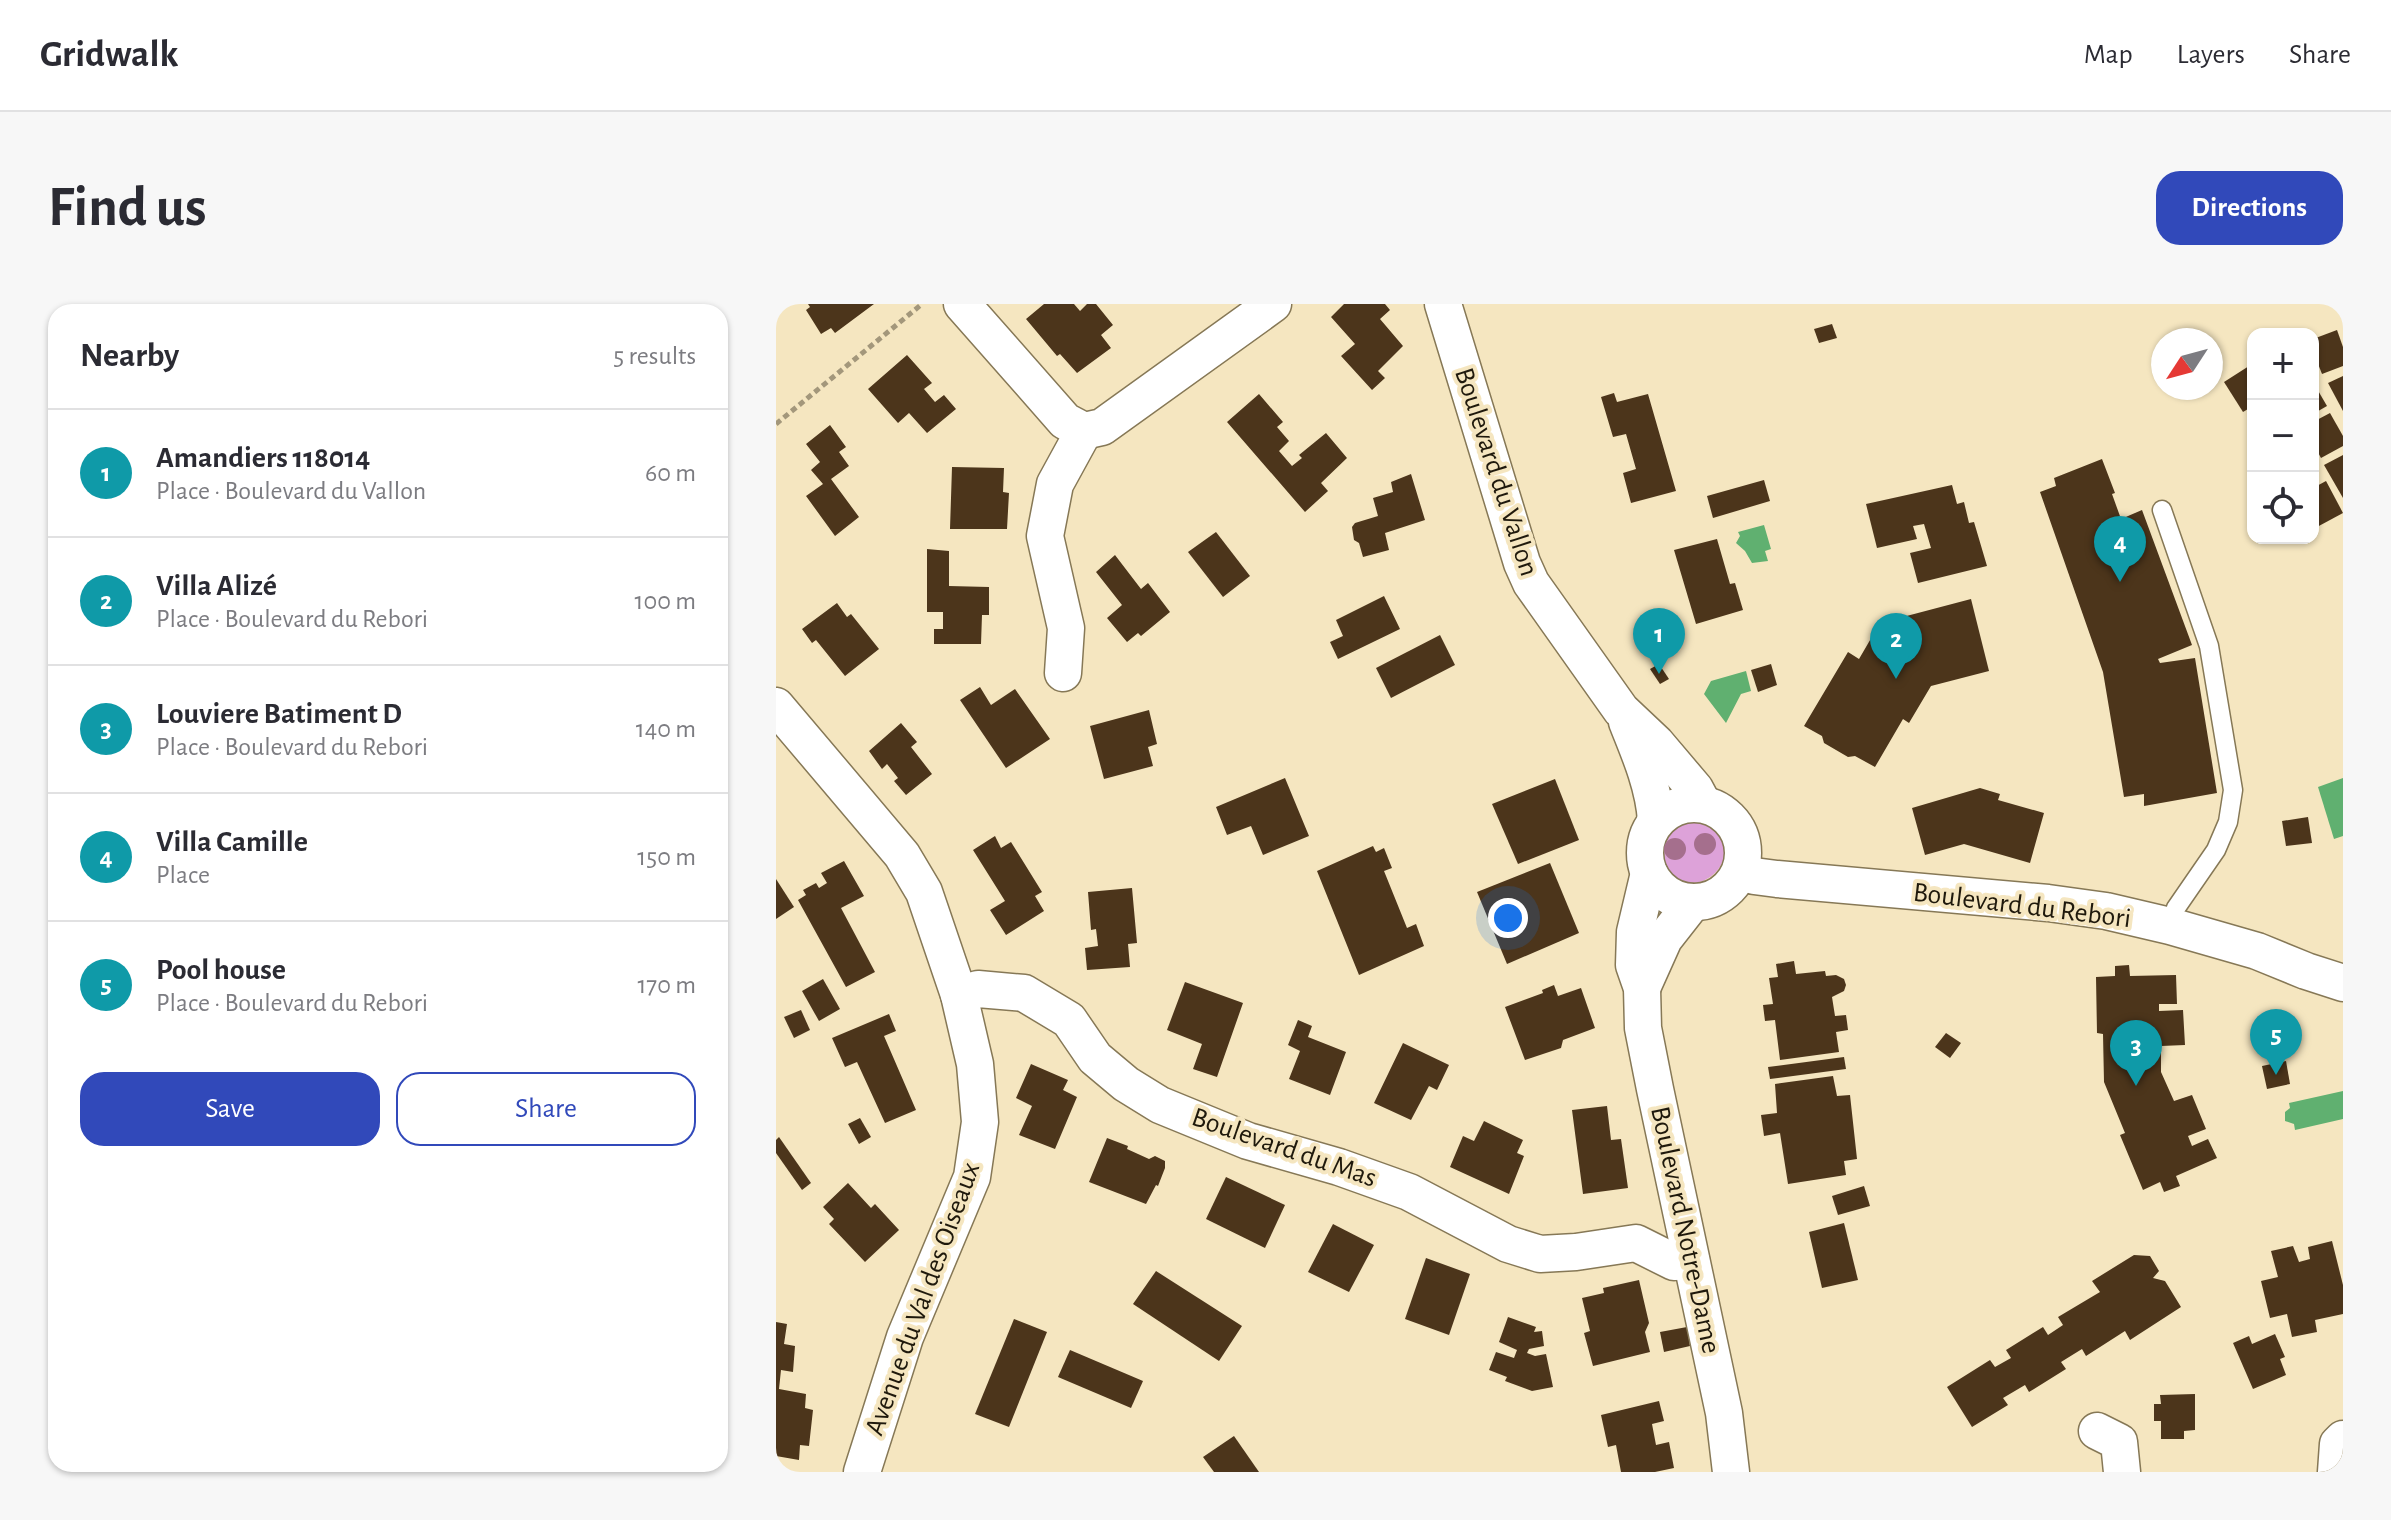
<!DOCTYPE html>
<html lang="en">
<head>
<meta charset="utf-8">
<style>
  :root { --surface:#fff; --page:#f7f7f7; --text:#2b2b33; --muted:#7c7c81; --line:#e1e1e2; --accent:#3149ba }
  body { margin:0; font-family:"Alegreya Sans",sans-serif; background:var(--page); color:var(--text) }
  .controls { position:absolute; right:24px; top:24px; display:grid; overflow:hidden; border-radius:16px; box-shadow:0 2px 6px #0004 }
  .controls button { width:72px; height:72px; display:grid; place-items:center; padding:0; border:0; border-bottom:2px solid var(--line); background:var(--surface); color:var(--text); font:40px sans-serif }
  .compass { position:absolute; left:1375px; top:24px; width:72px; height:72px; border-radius:50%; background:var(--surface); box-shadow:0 2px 6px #0004; rotate:234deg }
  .you { position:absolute; left:732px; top:614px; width:28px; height:28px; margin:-20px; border:6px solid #fff; border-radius:50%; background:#1a73e8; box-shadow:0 0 0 12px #1a73e833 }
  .badge { display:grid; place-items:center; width:52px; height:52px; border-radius:50%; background:var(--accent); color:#fff; font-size:26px; font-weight:700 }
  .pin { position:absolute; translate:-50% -66px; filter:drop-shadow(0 2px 4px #0008) }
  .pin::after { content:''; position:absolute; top:42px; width:28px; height:24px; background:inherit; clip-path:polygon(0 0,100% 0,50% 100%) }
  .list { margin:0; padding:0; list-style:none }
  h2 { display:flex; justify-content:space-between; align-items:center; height:104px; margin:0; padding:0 32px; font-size:34px }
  h2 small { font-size:26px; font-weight:400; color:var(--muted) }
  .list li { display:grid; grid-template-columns:52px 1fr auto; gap:24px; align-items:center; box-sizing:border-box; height:128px; padding:0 32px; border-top:2px solid var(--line) }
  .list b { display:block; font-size:30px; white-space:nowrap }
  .list p { margin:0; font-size:26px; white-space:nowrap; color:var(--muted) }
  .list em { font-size:26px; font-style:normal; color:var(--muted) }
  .actions { display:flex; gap:16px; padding:24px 32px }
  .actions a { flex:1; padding:18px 0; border:2px solid var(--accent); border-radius:24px; text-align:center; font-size:28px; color:var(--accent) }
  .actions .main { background:var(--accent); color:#fff }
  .icon { flex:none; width:44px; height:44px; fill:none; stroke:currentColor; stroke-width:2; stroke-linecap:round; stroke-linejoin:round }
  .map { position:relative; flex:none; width:1567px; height:1168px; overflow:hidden; border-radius:24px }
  header { display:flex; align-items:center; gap:48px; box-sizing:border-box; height:112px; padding:0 40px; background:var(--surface); border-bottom:2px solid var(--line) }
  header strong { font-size:38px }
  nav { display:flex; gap:44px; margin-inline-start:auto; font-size:28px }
  .intro { display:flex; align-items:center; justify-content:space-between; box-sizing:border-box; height:192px; padding:0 48px }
  h1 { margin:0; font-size:56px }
  .button { padding:20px 36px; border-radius:24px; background:var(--accent); color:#fff; font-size:28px; font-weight:700 }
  main { display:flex; gap:48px; padding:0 48px }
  aside { flex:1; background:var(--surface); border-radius:24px; box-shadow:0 2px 6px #0004 }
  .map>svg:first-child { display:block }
</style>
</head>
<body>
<header>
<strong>Gridwalk</strong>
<nav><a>Map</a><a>Layers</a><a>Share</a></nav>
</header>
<div class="intro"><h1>Find us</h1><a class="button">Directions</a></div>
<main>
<aside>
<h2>Nearby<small>5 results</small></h2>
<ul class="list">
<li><span class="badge" style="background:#0f9aa8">1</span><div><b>Amandiers 118014</b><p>Place · Boulevard du Vallon</p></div><em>60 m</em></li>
<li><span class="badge" style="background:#0f9aa8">2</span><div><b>Villa Alizé</b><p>Place · Boulevard du Rebori</p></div><em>100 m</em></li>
<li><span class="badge" style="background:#0f9aa8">3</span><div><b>Louviere Batiment D</b><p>Place · Boulevard du Rebori</p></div><em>140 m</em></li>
<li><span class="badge" style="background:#0f9aa8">4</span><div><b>Villa Camille</b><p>Place</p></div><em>150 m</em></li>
<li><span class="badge" style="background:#0f9aa8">5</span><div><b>Pool house</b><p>Place · Boulevard du Rebori</p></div><em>170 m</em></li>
</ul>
<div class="actions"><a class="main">Save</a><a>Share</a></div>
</aside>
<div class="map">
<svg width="1567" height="1168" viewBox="0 0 1567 1168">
  <rect width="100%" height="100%" fill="#f5e6c0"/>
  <circle fill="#dda2d9" cx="915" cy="545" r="34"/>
  <g fill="#60b070">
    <path d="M 988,221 L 995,245 L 989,247 L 992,257 L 976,259 L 969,247 L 960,239 L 964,232 L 962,228 Z"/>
    <path d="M 970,367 L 975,387 L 965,390 L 950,419 L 928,390 L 935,377 Z"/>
    <path d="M 1567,474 L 1567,532 L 1558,535 L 1542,483 Z"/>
    <path d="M 1567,787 L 1567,815 L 1519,826 L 1518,820 L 1509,817 L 1509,808 L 1514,804 L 1513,799 Z"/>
  </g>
  <g fill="#4c351b">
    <path d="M 32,0 L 98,0 L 59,29 L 55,24 L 45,30 L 30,6 L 34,3 Z"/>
    <path d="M 268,0 L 298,0 L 304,7 L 311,0 L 320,0 L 337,21 L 325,31 L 335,44 L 301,69 L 284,50 L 281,52 L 250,15 Z"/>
    <path d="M 568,0 L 609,0 L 614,6 L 604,15 L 627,42 L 602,67 L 609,74 L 596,86 L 565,52 L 579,40 L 555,13 Z"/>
    <path d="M 1056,20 L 1061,34 L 1043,39 L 1038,25 Z"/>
    <path d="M 1561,26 L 1567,43 L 1567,62 L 1546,70 L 1537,47 L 1537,35 Z"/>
    <path d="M 131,51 L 156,79 L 148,85 L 159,98 L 168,91 L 180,105 L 151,129 L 133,109 L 122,119 L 92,85 Z"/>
    <path d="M 1473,62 L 1477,68 L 1477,102 L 1467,108 L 1448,78 Z"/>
    <path d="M 1567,72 L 1567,107 L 1552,79 Z"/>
    <path d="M 1537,78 L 1551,102 L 1537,110 Z"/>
    <path d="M 838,89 L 841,98 L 872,90 L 900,187 L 855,199 L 847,169 L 860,165 L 850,130 L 837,133 L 825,93 Z"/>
    <path d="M 483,90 L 507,118 L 501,123 L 513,137 L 503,147 L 516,162 L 526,154 L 523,151 L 550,129 L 571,154 L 545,179 L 552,187 L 529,208 L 451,118 Z"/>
    <path d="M 1554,109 L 1567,132 L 1567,142 L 1545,154 L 1537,139 L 1537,118 Z"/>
    <path d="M 54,121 L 70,143 L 63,148 L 73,162 L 55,175 L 83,213 L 59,232 L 30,192 L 47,180 L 35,166 L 44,158 L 30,140 Z"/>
    <path d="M 1567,151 L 1567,194 L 1548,161 Z"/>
    <path d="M 1326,155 L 1339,189 L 1336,190 L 1345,215 L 1366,206 L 1416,341 L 1382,355 L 1384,359 L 1419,354 L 1441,489 L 1368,502 L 1368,490 L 1348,493 L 1327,368 L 1264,188 L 1280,182 L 1278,174 Z"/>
    <path d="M 176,163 L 228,164 L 227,188 L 233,189 L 231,225 L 174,225 Z"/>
    <path d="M 635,170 L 649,216 L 609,229 L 613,246 L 587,253 L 583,239 L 578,236 L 576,223 L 579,219 L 602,212 L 597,194 L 617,188 L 615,178 Z"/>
    <path d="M 988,176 L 994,197 L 937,214 L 931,192 Z"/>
    <path d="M 1550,177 L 1567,209 L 1541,223 L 1537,215 L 1537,184 Z"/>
    <path d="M 1176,181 L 1181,200 L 1188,198 L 1193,219 L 1198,218 L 1211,262 L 1142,279 L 1134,249 L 1155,244 L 1148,220 L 1137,222 L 1141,235 L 1101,244 L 1090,200 Z"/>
    <path d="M 440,228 L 474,272 L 447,293 L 412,248 Z"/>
    <path d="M 941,235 L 954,280 L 959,279 L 967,306 L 920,320 L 898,246 Z"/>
    <path d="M 151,245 L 173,247 L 173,282 L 213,283 L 213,311 L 206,311 L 205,340 L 158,340 L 158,325 L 167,325 L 167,308 L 151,308 Z"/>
    <path d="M 339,251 L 365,285 L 372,279 L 394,308 L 365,332 L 362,329 L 351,338 L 331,314 L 346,301 L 320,268 Z"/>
    <path d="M 608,292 L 624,325 L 562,355 L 554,338 L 567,332 L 560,316 Z"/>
    <path d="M 1195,295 L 1213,367 L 1155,382 L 1133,419 L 1127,415 L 1099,463 L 1079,452 L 1072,453 L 1048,439 L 1046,432 L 1028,422 L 1072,348 L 1083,355 L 1104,319 Z"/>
    <path d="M 61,299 L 71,313 L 75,310 L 103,345 L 69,372 L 40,336 L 36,339 L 26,325 Z"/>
    <path d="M 664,331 L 679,361 L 615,394 L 600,364 Z"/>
    <path d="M 883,360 L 893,375 L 884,380 L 874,365 Z"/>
    <path d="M 995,360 L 1001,381 L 982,388 L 975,366 Z"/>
    <path d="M 204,383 L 215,401 L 239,385 L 274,435 L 230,464 L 184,396 Z"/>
    <path d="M 373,406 L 381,440 L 372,443 L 377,462 L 328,475 L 314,422 Z"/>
    <path d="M 125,419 L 141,438 L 135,443 L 156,470 L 130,491 L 118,477 L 122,474 L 111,460 L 106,465 L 93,447 Z"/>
    <path d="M 509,474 L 533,532 L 487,551 L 475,522 L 451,531 L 440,503 Z"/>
    <path d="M 779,475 L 803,536 L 742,560 L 716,500 Z"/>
    <path d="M 1204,484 L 1224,490 L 1222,496 L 1268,509 L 1254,559 L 1188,540 L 1149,551 L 1136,504 Z"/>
    <path d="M 1532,513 L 1536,539 L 1510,542 L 1506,517 Z"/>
    <path d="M 219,532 L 225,544 L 235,538 L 266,588 L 259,592 L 268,607 L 230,631 L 214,606 L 229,597 L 197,546 Z"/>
    <path d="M 597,542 L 600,548 L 608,544 L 616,564 L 608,567 L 631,624 L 640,620 L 648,642 L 583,671 L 541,567 Z"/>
    <path d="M 68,557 L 88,592 L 65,604 L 99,668 L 70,683 L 22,596 L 30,591 L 27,586 L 40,579 L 43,584 L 51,579 L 45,569 Z"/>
    <path d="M 774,559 L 803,629 L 731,660 L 701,588 Z"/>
    <path d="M 0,575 L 18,603 L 0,615 Z"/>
    <path d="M 356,584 L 361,639 L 352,640 L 354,663 L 311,666 L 309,644 L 322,642 L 320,625 L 315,626 L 312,588 Z"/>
    <path d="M 1018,657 L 1020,670 L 1049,667 L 1050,672 L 1060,671 L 1068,675 L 1070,681 L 1068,687 L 1056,693 L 1059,712 L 1070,711 L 1071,718 L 1072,726 L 1060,728 L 1063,748 L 1004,756 L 999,716 L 989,717 L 987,701 L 997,700 L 993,674 L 1002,673 L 1000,660 Z"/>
    <path d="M 1353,661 L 1354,672 L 1400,671 L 1401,700 L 1383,700 L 1383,707 L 1407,706 L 1409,741 L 1385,742 L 1385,768 L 1398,797 L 1416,791 L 1430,825 L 1412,832 L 1416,842 L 1432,835 L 1441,854 L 1400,872 L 1404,882 L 1388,888 L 1384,878 L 1367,886 L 1344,831 L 1349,829 L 1328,778 L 1327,730 L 1321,729 L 1320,673 L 1339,672 L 1339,662 Z"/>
    <path d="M 47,675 L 64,705 L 43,717 L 26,687 Z"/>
    <path d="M 409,678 L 467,699 L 441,773 L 417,765 L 426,740 L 391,726 Z"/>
    <path d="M 778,681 L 782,692 L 805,684 L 819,724 L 787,736 L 785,744 L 749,756 L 729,703 L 767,689 L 766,686 Z"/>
    <path d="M 25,706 L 34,726 L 18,734 L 8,713 Z"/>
    <path d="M 113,710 L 120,727 L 108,732 L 140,806 L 109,819 L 81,758 L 69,763 L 56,734 Z"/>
    <path d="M 522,716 L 536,722 L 532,733 L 570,748 L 554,791 L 513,775 L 524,747 L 512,741 Z"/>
    <path d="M 1170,729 L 1185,739 L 1174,754 L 1159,743 Z"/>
    <path d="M 627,739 L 673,761 L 661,786 L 653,782 L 635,816 L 598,799 Z"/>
    <path d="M 1068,753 L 1070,765 L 994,775 L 992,763 Z"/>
    <path d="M 1510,757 L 1514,780 L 1491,785 L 1486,762 Z"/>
    <path d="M 255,760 L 292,776 L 287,786 L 301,793 L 279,845 L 243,831 L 256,802 L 240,794 Z"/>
    <path d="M 1057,772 L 1061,792 L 1074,791 L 1081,855 L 1068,857 L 1070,871 L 1012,880 L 1004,829 L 988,832 L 985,811 L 1001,809 L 999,780 Z"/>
    <path d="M 831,802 L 835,836 L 845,835 L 852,884 L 807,890 L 796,806 Z"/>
    <path d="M 84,814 L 95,833 L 83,840 L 72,820 Z"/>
    <path d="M 708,817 L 747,836 L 741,849 L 748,852 L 733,890 L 674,863 L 687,832 L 698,837 Z"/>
    <path d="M 3,833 L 35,879 L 26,886 L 0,849 L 0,836 Z"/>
    <path d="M 331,834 L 352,842 L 351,845 L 373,855 L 379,852 L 389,857 L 389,864 L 382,882 L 380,881 L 370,900 L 313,878 Z"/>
    <path d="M 450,873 L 509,901 L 489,944 L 430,915 Z"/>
    <path d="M 72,879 L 95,904 L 99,900 L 123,926 L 89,958 L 53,920 L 58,915 L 47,903 Z"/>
    <path d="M 1088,882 L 1094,902 L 1062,911 L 1056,892 Z"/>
    <path d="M 1068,919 L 1082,976 L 1046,984 L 1033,928 Z"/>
    <path d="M 557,920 L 598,941 L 573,988 L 532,968 Z"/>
    <path d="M 1556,937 L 1567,981 L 1567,1010 L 1539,1016 L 1541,1028 L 1516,1033 L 1511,1010 L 1494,1014 L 1485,977 L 1502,973 L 1495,947 L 1517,942 L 1523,958 L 1534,955 L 1532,943 Z"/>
    <path d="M 1358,951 L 1374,952 L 1383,967 L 1377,974 L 1389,977 L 1405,1003 L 1354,1036 L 1349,1027 L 1310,1052 L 1306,1045 L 1285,1058 L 1290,1065 L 1253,1088 L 1249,1081 L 1227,1094 L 1232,1101 L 1196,1123 L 1171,1083 L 1214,1056 L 1219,1063 L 1235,1054 L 1230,1046 L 1267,1023 L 1272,1031 L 1287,1021 L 1282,1013 L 1324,988 L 1316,977 Z"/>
    <path d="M 650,954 L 694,970 L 673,1031 L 629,1015 Z"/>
    <path d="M 380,967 L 466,1022 L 443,1057 L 357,1000 Z"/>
    <path d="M 863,976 L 873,1019 L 869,1028 L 874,1048 L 817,1062 L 808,1029 L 814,1027 L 806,994 L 828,989 L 827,984 Z"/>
    <path d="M 732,1013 L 760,1023 L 758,1028 L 766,1027 L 768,1042 L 753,1045 L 751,1049 L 759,1052 L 770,1050 L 777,1083 L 756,1087 L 729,1077 L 731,1073 L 713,1066 L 720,1048 L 738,1054 L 741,1046 L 723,1038 Z"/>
    <path d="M 238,1015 L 271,1028 L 233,1123 L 199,1110 Z"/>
    <path d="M 0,1018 L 11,1020 L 8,1040 L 19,1042 L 17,1068 L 5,1066 L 3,1085 L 30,1090 L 29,1104 L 37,1106 L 33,1142 L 24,1141 L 23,1156 L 0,1152 Z"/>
    <path d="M 911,1023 L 914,1042 L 888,1048 L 884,1028 Z"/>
    <path d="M 1499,1030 L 1509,1053 L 1504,1055 L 1510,1071 L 1477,1085 L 1457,1039 L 1473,1032 L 1476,1040 Z"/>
    <path d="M 294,1046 L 367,1077 L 355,1104 L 282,1073 Z"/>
    <path d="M 1419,1090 L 1419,1126 L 1408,1127 L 1408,1135 L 1385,1135 L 1385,1117 L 1378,1117 L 1378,1100 L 1385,1100 L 1384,1091 Z"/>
    <path d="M 883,1097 L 888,1117 L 876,1120 L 880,1141 L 893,1138 L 898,1164 L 879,1168 L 845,1168 L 840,1141 L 832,1143 L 825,1111 Z"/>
    <path d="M 458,1132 L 483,1168 L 438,1168 L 427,1153 Z"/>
  </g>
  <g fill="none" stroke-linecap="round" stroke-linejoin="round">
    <defs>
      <path id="service" d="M 1386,206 L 1433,342 L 1457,486 L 1452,518 L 1440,546 L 1400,604 L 1394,622"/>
      <g id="minor">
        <path d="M 186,0 L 289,117 L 308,127 L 326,123 L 497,0"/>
        <path d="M 667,0 L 746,259 L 755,279 L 845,406 L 880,439 L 919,485 L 927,500"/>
        <path d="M 287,369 L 290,324 L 269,232 L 279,180 L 308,127"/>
        <path d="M 0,402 L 126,551 L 148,588 L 183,691 L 199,760 L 204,818 L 196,873 L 129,1033 L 86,1168"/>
        <path d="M 851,418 C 864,450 878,483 880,517"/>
        <circle cx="918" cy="549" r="49"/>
        <path d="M 965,565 L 978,572 L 1001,575 L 1272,599 L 1330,607 L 1394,622 L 1481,647 L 1530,667 L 1567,679"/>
        <path d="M 873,569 L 859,628 L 858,661 L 866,684 L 867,724 L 879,785 L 948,1109 L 955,1168"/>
        <path d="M 866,684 L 888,635 L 917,598"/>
        <path d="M 183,691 L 202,685 L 248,689 L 293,716 L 319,754 L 350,780 L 384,801 L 472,837 L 563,863 L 633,888 L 732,940 L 764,950 L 800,948 L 860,939 L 898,958 L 915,956"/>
        <path d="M 1321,1127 L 1343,1138 L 1346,1168"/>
        <path d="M 1560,1168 L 1562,1140 L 1567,1135"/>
      </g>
    </defs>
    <use href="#service" stroke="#867856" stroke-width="21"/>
    <use href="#minor" stroke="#867856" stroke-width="39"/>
    <path stroke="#a3977b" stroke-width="5" stroke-dasharray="6 4" stroke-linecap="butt" d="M 0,120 L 146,0"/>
    <use href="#service" stroke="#fff" stroke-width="18"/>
    <use href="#minor" stroke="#fff" stroke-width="36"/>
  </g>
  <g fill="#a56f8d">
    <circle cx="929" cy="540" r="11"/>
    <circle cx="899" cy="545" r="11"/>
  </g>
  <g text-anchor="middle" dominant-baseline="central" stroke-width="8" stroke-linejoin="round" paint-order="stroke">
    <g font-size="28" fill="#1f190c" stroke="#f5e6c0">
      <text transform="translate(720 168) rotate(72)">Boulevard du Vallon</text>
      <text transform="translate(1246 602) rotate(7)">Boulevard du Rebori</text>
      <text transform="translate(508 844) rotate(19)">Boulevard du Mas</text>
      <text transform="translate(909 926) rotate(78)">Boulevard Notre-Dame</text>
      <text transform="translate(147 995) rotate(-70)">Avenue du Val des Oiseaux</text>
    </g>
  </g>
</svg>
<div class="controls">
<button>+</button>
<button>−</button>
<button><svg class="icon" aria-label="locate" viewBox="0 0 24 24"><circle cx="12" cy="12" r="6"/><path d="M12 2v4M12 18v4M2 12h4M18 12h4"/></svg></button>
</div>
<svg class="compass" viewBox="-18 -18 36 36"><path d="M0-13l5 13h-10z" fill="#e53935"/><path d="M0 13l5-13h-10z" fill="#7c7c81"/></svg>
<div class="you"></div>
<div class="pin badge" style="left:883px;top:370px;background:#0f9aa8">1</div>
<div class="pin badge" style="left:1120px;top:375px;background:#0f9aa8">2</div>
<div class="pin badge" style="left:1360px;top:782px;background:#0f9aa8">3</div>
<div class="pin badge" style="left:1344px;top:278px;background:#0f9aa8">4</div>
<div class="pin badge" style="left:1500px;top:771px;background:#0f9aa8">5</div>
</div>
</main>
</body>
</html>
